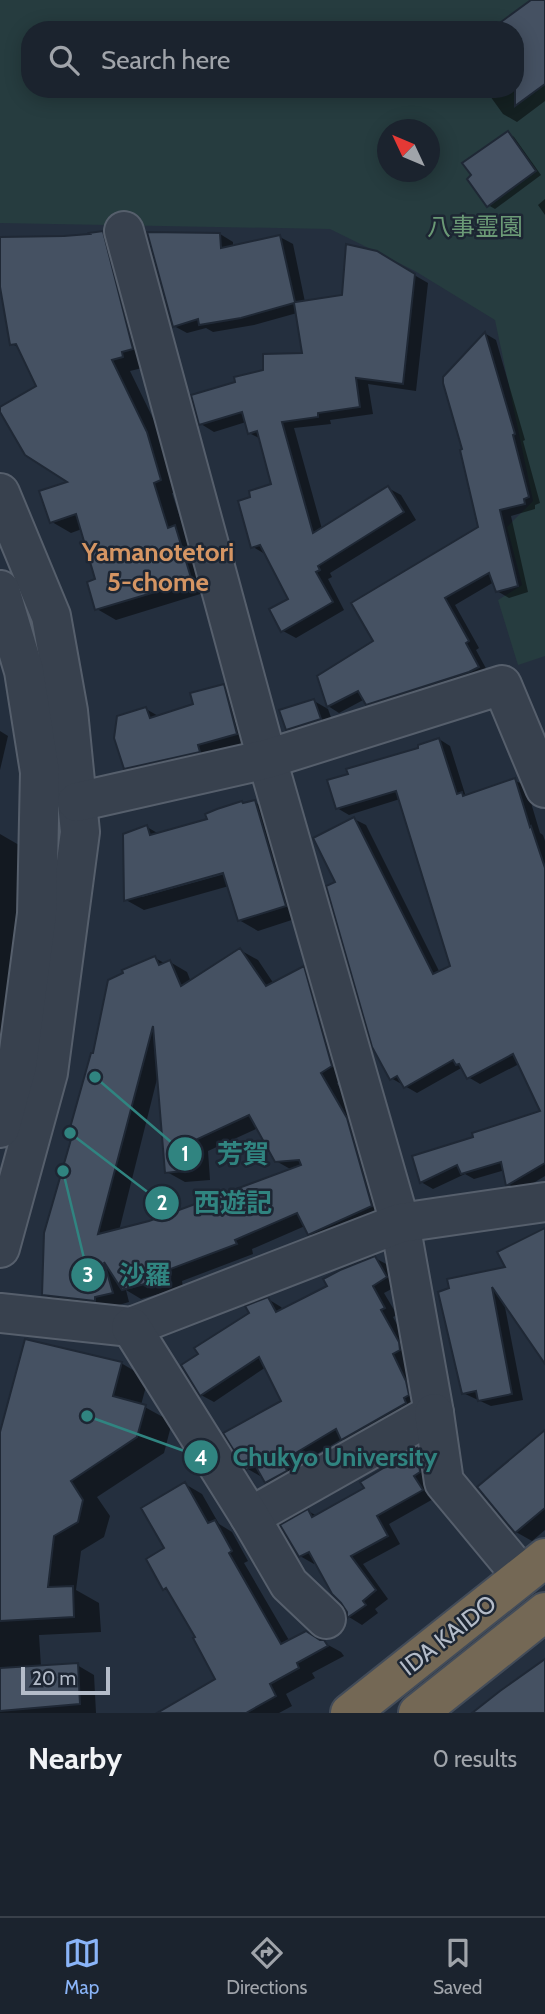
<!DOCTYPE html>
<html lang="en">
<head>
<meta charset="utf-8">
<style>
  :root { --surface:#1b232e; --page:#282f3a; --text:#f1f3f6; --muted:#a0a4aa; --line:#39404a; --accent:#8ab4f8 }
  body { margin:0; font-family:Cabin,"Noto Sans JP",sans-serif; background:var(--page); color:var(--text) }
  .compass { position:absolute; left:377px; top:119px; width:63px; height:63px; border-radius:50%; background:var(--surface); box-shadow:0 4px 18px #0003; rotate:314deg }
  .scale { position:absolute; left:21px; bottom:18px; width:89px; box-sizing:border-box; padding-left:7px; border:4px solid #b4bcc9; border-top:0; font-size:19px; line-height:24px; white-space:nowrap; color:#b4bcc9; -webkit-text-stroke:5px #1d2633; paint-order:stroke }
  .list { margin:0; padding:0; list-style:none }
  h2 { display:flex; justify-content:space-between; align-items:center; height:91px; margin:0; padding:0 28px; font-size:30px }
  h2 small { font-size:23px; font-weight:400; color:var(--muted) }
  .icon { flex:none; width:38px; height:38px; fill:none; stroke:currentColor; stroke-width:2; stroke-linecap:round; stroke-linejoin:round }
  .map { position:relative; flex:none; width:545px; height:1713px; overflow:hidden }
  .search { position:absolute; background:var(--surface); box-shadow:0 4px 18px #0003; left:21px; right:21px; top:21px; height:77px; display:flex; align-items:center; gap:18px; box-sizing:border-box; padding:0 24px; border-radius:28px; color:var(--muted); font-size:26px }
  .sheet { height:203px; background:var(--surface) }
  nav { display:flex; justify-content:space-around; align-items:center; box-sizing:border-box; height:98px; border-top:2px solid var(--line); background:var(--surface); font-size:19px; color:var(--muted) }
  nav a { display:grid; justify-items:center; gap:4px }
  nav .on { color:var(--accent) }
  .map>svg:first-child { display:block }
</style>
</head>
<body>
<div class="map">
<svg width="545" height="1713" viewBox="0 0 545 1713">
  <rect width="100%" height="100%" fill="#242f3e"/>
  <path fill="#263c3f" fill-rule="evenodd" d="M 0,0 L 545,0 L 545,656 L 518,665 L 498,600 L 522,585 L 507,527 L 533,501 L 495,320 L 415,271 L 330,229 L 0,223 ZM 30,30 L 515,30 L 515,89 L 30,89 ZM 388,130 L 430,130 L 430,172 L 388,172 Z"/>
  <g fill="#0007" fill-rule="evenodd">
    <path d="M 534,0 L 545,0 L 545,101 L 517,122 L 503,114 L 485,89 L 515,89 Z"/>
    <path d="M 508,133 L 514,137 L 541,175 L 495,209 L 488,205 Z"/>
    <path d="M 545,199 L 545,215 L 538,205 Z"/>
    <path d="M 102,233 L 122,244 L 142,368 L 130,371 L 166,445 L 179,491 L 172,493 L 185,533 L 194,538 L 210,591 L 116,620 L 97,609 L 97,581 L 82,529 L 71,533 L 52,522 L 71,482 L 38,387 L 20,348 L 12,344 L 0,277 L 0,239 L 64,238 Z"/>
    <path d="M 220,234 L 233,242 L 233,247 L 280,237 L 293,244 L 305,302 L 344,296 L 376,253 L 428,283 L 416,391 L 368,384 L 373,414 L 330,420 L 331,424 L 294,428 L 322,529 L 388,488 L 401,495 L 416,520 L 330,573 L 332,577 L 328,579 L 344,610 L 296,638 L 283,631 L 290,600 L 265,554 L 253,547 L 252,498 L 273,485 L 261,439 L 249,433 L 246,422 L 214,432 L 201,424 L 237,383 L 304,355 L 297,313 L 254,325 L 213,332 L 206,328 L 187,333 L 174,326 Z"/>
    <path d="M 486,334 L 496,340 L 525,440 L 523,441 L 540,503 L 535,505 L 535,509 L 511,516 L 528,592 L 509,598 L 497,591 L 494,582 L 455,605 L 479,648 L 476,650 L 489,674 L 379,710 L 368,703 L 365,699 L 339,713 L 328,706 L 376,642 L 480,528 Z"/>
    <path d="M 224,686 L 248,700 L 260,748 L 150,782 L 126,768 L 146,709 L 160,717 L 195,706 Z"/>
    <path d="M 314,701 L 328,709 L 334,726 L 301,737 L 287,729 Z"/>
    <path d="M 0,731 L 8,736 L 0,770 Z"/>
    <path d="M 439,739 L 450,746 L 466,797 L 514,780 L 526,786 L 540,833 L 543,835 L 545,841 L 545,1176 L 520,1191 L 508,1184 L 505,1170 L 474,1179 L 465,1174 L 433,1189 L 421,1182 L 475,1138 L 543,1112 L 519,1064 L 480,1084 L 468,1077 L 463,1067 L 417,1093 L 391,1078 L 337,883 L 354,819 L 366,825 L 440,973 L 453,967 L 400,799 L 349,815 L 337,808 L 418,750 L 417,747 Z"/>
    <path d="M 254,802 L 273,812 L 304,916 L 258,931 L 239,920 L 229,886 L 144,910 L 126,900 L 147,827 L 159,834 L 209,820 ZM 231,869 L 232,872 L 142,897 L 142,894 Z"/>
    <path d="M 0,834 L 19,845 L 31,861 L 18,877 L 31,893 L 17,908 L 28,925 L 15,936 L 4,1018 L 7,1020 L 0,1039 Z"/>
    <path d="M 240,950 L 258,960 L 274,984 L 303,968 L 321,978 L 349,1076 L 337,1083 L 364,1130 L 389,1215 L 326,1244 L 309,1234 L 305,1226 L 252,1249 L 253,1254 L 182,1281 L 183,1287 L 141,1299 L 126,1290 L 129,1302 L 112,1307 L 61,1305 L 44,1294 L 155,958 L 166,964 L 170,962 L 187,972 L 191,982 ZM 158,1075 L 167,1172 L 185,1182 L 210,1180 L 208,1151 L 258,1128 L 276,1161 L 292,1170 L 150,1222 L 119,1231 Z"/>
    <path d="M 545,1230 L 545,1361 L 504,1302 L 523,1400 L 491,1406 L 463,1393 L 441,1293 L 507,1269 Z"/>
    <path d="M 375,1258 L 388,1265 L 399,1285 L 384,1293 L 397,1315 L 393,1317 L 411,1350 L 412,1357 L 405,1361 L 418,1389 L 420,1402 L 355,1446 L 342,1439 L 295,1467 L 299,1475 L 279,1489 L 266,1482 L 262,1475 L 260,1476 L 248,1469 L 283,1402 L 266,1367 L 214,1402 L 201,1395 L 251,1313 L 268,1299 L 281,1307 L 283,1310 L 329,1286 Z"/>
    <path d="M 121,1363 L 148,1379 L 141,1405 L 172,1422 L 164,1453 L 97,1497 L 110,1516 L 104,1537 L 81,1551 L 76,1590 L 99,1603 L 101,1632 L 39,1635 L 41,1667 L 77,1665 L 94,1675 L 96,1713 L 0,1713 L 0,1438 Z"/>
    <path d="M 545,1432 L 545,1530 L 532,1541 L 516,1532 Z"/>
    <path d="M 417,1450 L 430,1457 L 435,1498 L 389,1524 L 400,1544 L 363,1564 L 388,1599 L 375,1609 L 378,1613 L 362,1625 L 349,1617 L 348,1612 L 316,1562 L 314,1564 L 300,1556 L 308,1511 L 317,1516 L 366,1489 Z"/>
    <path d="M 185,1484 L 202,1494 L 219,1524 L 232,1532 L 248,1561 L 244,1563 L 290,1642 L 306,1633 L 341,1652 L 344,1656 L 312,1673 L 315,1678 L 286,1694 L 292,1706 L 279,1713 L 160,1713 L 217,1679 L 198,1637 L 171,1592 L 164,1589 L 167,1549 Z"/>
  </g>
  <g fill="#455162" stroke="#1f2835" stroke-width="2" fill-rule="evenodd">
    <path d="M 531,0 L 545,0 L 545,84 L 515,106 L 515,30 L 490,30 Z"/>
    <path d="M 508,131 L 536,171 L 487,207 L 467,179 L 471,175 L 462,163 Z"/>
    <path d="M 103,231 L 133,349 L 122,352 L 123,357 L 112,360 L 147,432 L 161,480 L 154,483 L 168,528 L 175,525 L 192,581 L 95,610 L 87,582 L 95,579 L 76,514 L 50,523 L 39,491 L 67,482 L 25,455 L 0,412 L 0,407 L 36,386 L 16,344 L 10,345 L 0,287 L 0,237 L 64,236 L 90,234 L 89,233 Z"/>
    <path d="M 147,232 L 220,233 L 221,248 L 280,235 L 295,302 L 342,295 L 346,244 L 377,251 L 415,274 L 403,384 L 356,378 L 360,407 L 318,413 L 318,417 L 282,422 L 313,533 L 388,486 L 404,512 L 318,566 L 320,570 L 316,572 L 333,602 L 281,632 L 269,609 L 288,599 L 260,545 L 251,548 L 238,501 L 250,497 L 249,491 L 271,484 L 257,431 L 248,434 L 242,412 L 199,425 L 191,395 L 235,382 L 234,377 L 263,370 L 263,354 L 302,353 L 294,303 L 241,318 L 199,325 L 198,319 L 173,327 Z"/>
    <path d="M 485,332 L 515,434 L 513,435 L 529,497 L 524,499 L 525,504 L 500,510 L 518,586 L 496,592 L 489,573 L 445,598 L 469,641 L 466,643 L 479,667 L 469,672 L 366,705 L 358,691 L 327,707 L 317,676 L 373,641 L 351,603 L 478,527 L 460,450 L 462,449 L 443,383 L 443,377 Z"/>
    <path d="M 224,684 L 237,734 L 198,745 L 200,752 L 124,769 L 114,738 L 117,716 L 146,707 L 150,718 L 193,704 L 190,693 Z"/>
    <path d="M 314,699 L 321,719 L 286,730 L 279,710 Z"/>
    <path d="M 439,738 L 457,794 L 462,792 L 463,796 L 515,778 L 530,827 L 531,826 L 545,868 L 545,1163 L 506,1186 L 501,1162 L 461,1174 L 457,1165 L 420,1183 L 412,1156 L 473,1137 L 472,1133 L 540,1111 L 513,1054 L 467,1079 L 459,1064 L 456,1065 L 453,1060 L 404,1088 L 397,1076 L 390,1080 L 372,1047 L 326,886 L 335,882 L 313,838 L 354,817 L 433,974 L 450,966 L 396,791 L 336,809 L 327,780 L 348,774 L 346,769 L 418,748 L 418,745 Z"/>
    <path d="M 255,800 L 286,906 L 238,921 L 223,873 L 124,901 L 123,834 L 147,825 L 150,835 L 207,819 L 205,814 L 217,809 L 242,801 L 243,803 Z"/>
    <path d="M 240,948 L 266,986 L 304,966 L 332,1066 L 321,1073 L 347,1118 L 372,1206 L 308,1235 L 297,1213 L 235,1240 L 237,1244 L 165,1271 L 167,1278 L 122,1290 L 104,1262 L 113,1293 L 95,1297 L 95,1301 L 42,1295 L 44,1233 L 72,1136 L 68,1135 L 91,1053 L 93,1053 L 108,980 L 123,973 L 122,970 L 155,956 L 159,965 L 170,960 L 181,986 ZM 153,1026 L 165,1173 L 193,1170 L 191,1142 L 249,1115 L 275,1162 L 299,1160 L 301,1165 L 149,1221 L 98,1234 Z"/>
    <path d="M 545,1228 L 545,1364 L 492,1287 L 512,1394 L 478,1401 L 476,1391 L 462,1394 L 438,1292 L 449,1288 L 447,1279 L 505,1267 L 497,1252 Z"/>
    <path d="M 375,1256 L 387,1277 L 373,1286 L 385,1308 L 381,1310 L 399,1342 L 400,1350 L 393,1354 L 406,1381 L 409,1395 L 404,1398 L 406,1403 L 341,1440 L 336,1429 L 284,1460 L 288,1467 L 286,1468 L 287,1471 L 265,1483 L 255,1465 L 246,1470 L 223,1433 L 281,1401 L 259,1357 L 200,1396 L 181,1365 L 198,1354 L 194,1348 L 249,1313 L 245,1306 L 268,1297 L 276,1312 L 327,1286 L 323,1279 L 340,1270 Z"/>
    <path d="M 25,1339 L 122,1362 L 113,1396 L 146,1405 L 137,1437 L 71,1481 L 83,1500 L 78,1522 L 54,1536 L 48,1587 L 73,1586 L 74,1617 L 0,1621 L 0,1432 Z"/>
    <path d="M 545,1430 L 545,1508 L 515,1533 L 477,1487 Z"/>
    <path d="M 417,1448 L 420,1472 L 414,1476 L 423,1490 L 377,1516 L 388,1536 L 351,1556 L 376,1590 L 363,1601 L 366,1605 L 347,1618 L 347,1612 L 341,1603 L 332,1594 L 309,1552 L 299,1557 L 280,1525 L 308,1509 L 312,1517 L 364,1488 L 360,1482 Z"/>
    <path d="M 185,1482 L 208,1523 L 215,1520 L 232,1551 L 229,1553 L 281,1644 L 306,1631 L 320,1640 L 324,1640 L 328,1646 L 297,1663 L 299,1668 L 270,1684 L 276,1696 L 246,1713 L 157,1713 L 215,1679 L 193,1638 L 195,1637 L 166,1588 L 163,1590 L 146,1559 L 164,1548 L 141,1508 Z"/>
    <path d="M 545,1659 L 545,1713 L 472,1713 L 500,1691 Z"/>
    <path d="M 78,1663 L 80,1704 L 0,1711 L 0,1668 Z"/>
  </g>
  <g fill="none" stroke-linecap="round" stroke-linejoin="round">
    <defs>
      <g id="minor">
        <path d="M 124,231 L 267,759 L 400,1223 L 434,1413 L 250,1517"/>
        <path d="M 0,493 L 51,616 L 68,711 L 80,832 L 48,1073 L 0,1248"/>
        <path d="M 0,590 L 24,671 L 40,772 L 37,914 L 17,1066 L 0,1128"/>
        <path d="M 77,802 L 267,759 L 502,685 L 545,788"/>
        <path d="M 0,1313 L 131,1327 L 400,1223 L 545,1202"/>
        <path d="M 131,1327 L 250,1517 L 289,1584 L 326,1619"/>
        <path d="M 434,1413 L 444,1482 L 522,1576"/>
      </g>
      <g id="highway">
        <path d="M 350,1713 L 545,1558"/>
        <path d="M 418,1713 L 545,1612"/>
      </g>
    </defs>
    <use href="#minor" stroke="#565f6c" stroke-width="42"/>
    <use href="#highway" stroke="#434c59" stroke-width="42"/>
    <use href="#minor" stroke="#38414e" stroke-width="38"/>
    <use href="#highway" stroke="#746855" stroke-width="38"/>
  </g>
  <g text-anchor="middle" dominant-baseline="central" stroke-width="5" stroke-linejoin="round" paint-order="stroke">
    <g font-size="24" fill="#6b9a76" stroke="#1d2633">
      <text x="475" y="226">八事霊園</text>
    </g>
    <g font-size="24" fill="#b4bcc9" stroke="#1d2633">
      <text transform="translate(448 1635) rotate(-38)">IDA KAIDO</text>
    </g>
    <g font-size="26" font-weight="bold" fill="#d59563" stroke="#1d2633">
      <text x="158" y="552">Yamanotetori<tspan x="158" dy="30">5-chome</tspan></text>
    </g>
  </g>
  <path fill="none" stroke="#308480" stroke-width="2.5" d="M95 1077L185 1154M70 1133L162 1203M63 1171L88 1275M87 1416L201 1457"/>
  <g fill="#308480" stroke="#1d2633" stroke-width="2.5">
    <circle cx="95" cy="1077" r="7"/>
    <circle cx="70" cy="1133" r="7"/>
    <circle cx="63" cy="1171" r="7"/>
    <circle cx="87" cy="1416" r="7"/>
    <circle cx="185" cy="1154" r="18"/>
    <circle cx="162" cy="1203" r="18"/>
    <circle cx="88" cy="1275" r="18"/>
    <circle cx="201" cy="1457" r="18"/>
  </g>
  <g font-size="21" text-anchor="middle" font-weight="bold" fill="#fff">
    <text x="185" y="1161">1</text>
    <text x="162" y="1210">2</text>
    <text x="88" y="1282">3</text>
    <text x="201" y="1465">4</text>
  </g>
  <g font-size="26" text-anchor="middle" font-weight="bold" fill="#308480" stroke="#1d2633" stroke-width="5" stroke-linejoin="round" paint-order="stroke">
    <text x="243" y="1163">芳賀</text>
    <text x="233" y="1212">西遊記</text>
    <text x="145" y="1284">沙羅</text>
    <text x="335" y="1466">Chukyo University</text>
  </g>
</svg>
<svg class="compass" viewBox="-18 -18 36 36"><path d="M0-13l5 13h-10z" fill="#e53935"/><path d="M0 13l5-13h-10z" fill="#a0a4aa"/></svg>
<div class="scale">20 m</div>
<div class="search"><svg class="icon" aria-label="search" viewBox="0 0 24 24"><circle cx="10" cy="10" r="6"/><path d="M15 15l6 6"/></svg>Search here</div>
</div>
<section class="sheet">
<h2>Nearby<small>0 results</small></h2>
<ul class="list">
</ul>
</section>
<nav>
<a class="on"><svg class="icon" aria-label="map" viewBox="0 0 24 24"><path d="M3 6l6-2 6 2 6-2v14l-6 2-6-2-6 2zM9 4v14M15 6v14"/></svg>Map</a>
<a><svg class="icon" aria-label="directions" viewBox="0 0 24 24"><path d="M12 3l9 9-9 9-9-9zM9 14v-3h6M13 9l2 2-2 2"/></svg>Directions</a>
<a><svg class="icon" aria-label="saved" viewBox="0 0 24 24"><path d="M7 4h10v16l-5-4-5 4z"/></svg>Saved</a>
</nav>
</body>
</html>
